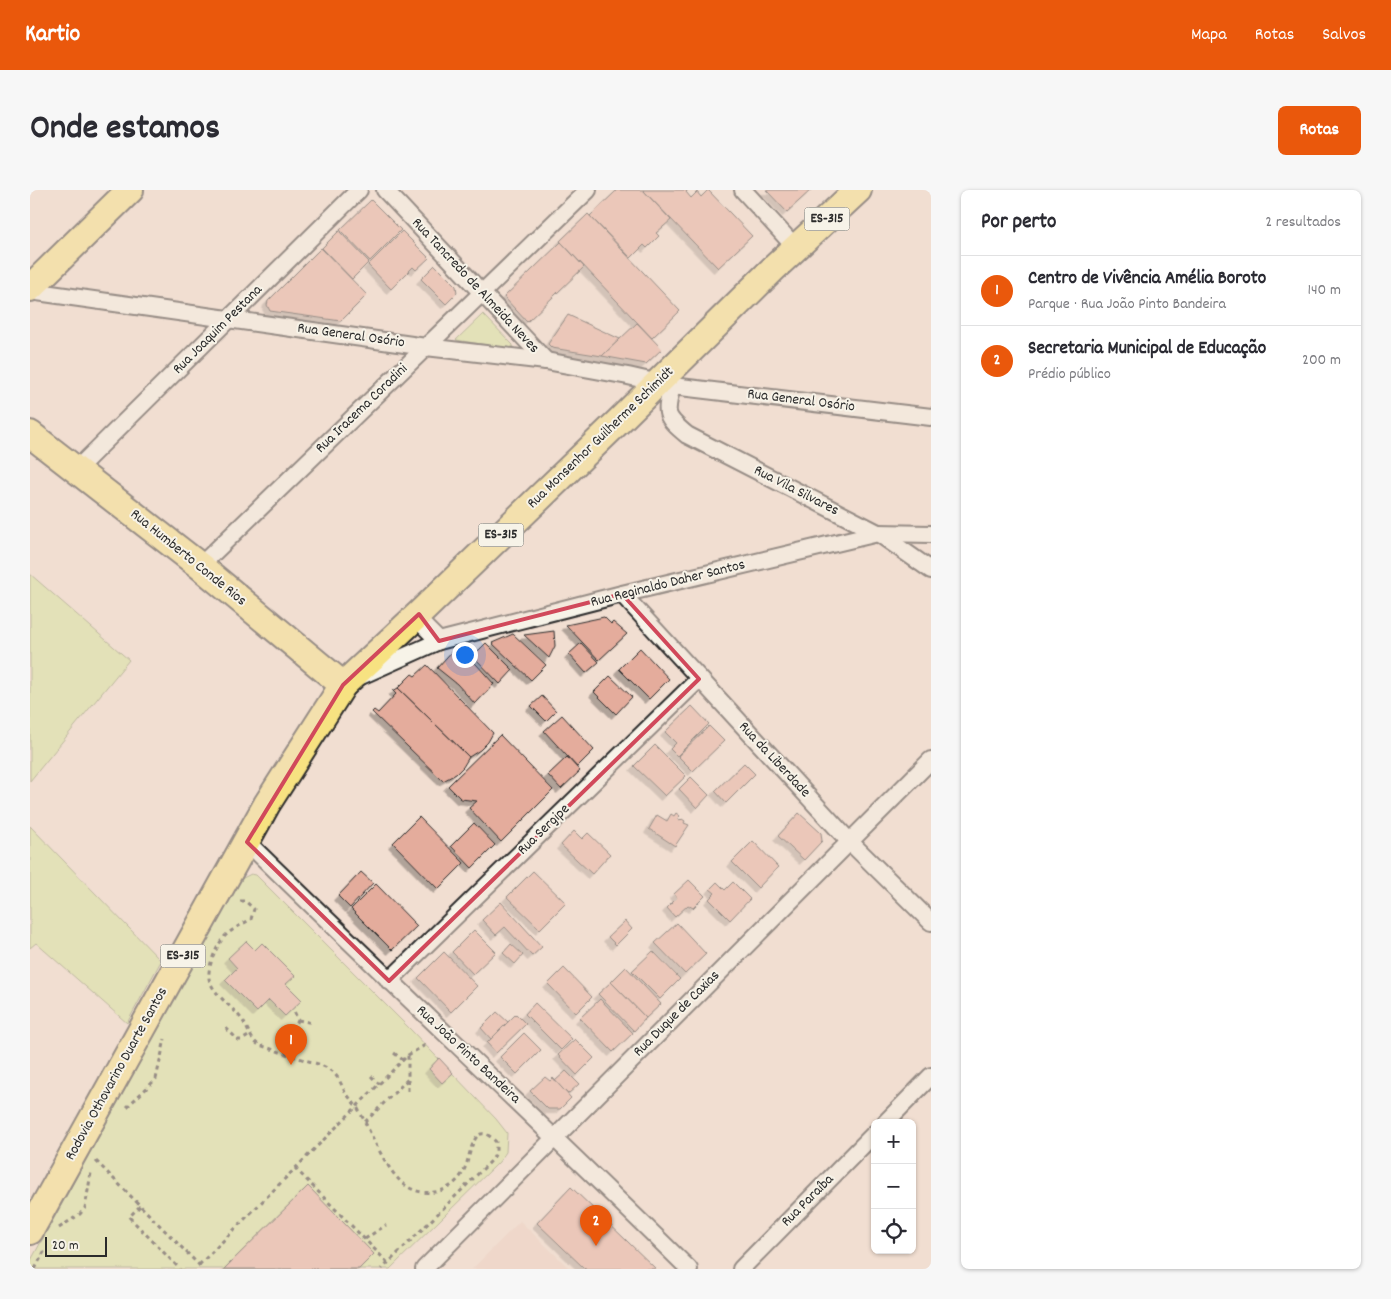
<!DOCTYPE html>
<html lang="pt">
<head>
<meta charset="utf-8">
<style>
  :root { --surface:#fff; --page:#f7f7f7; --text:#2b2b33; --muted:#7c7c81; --line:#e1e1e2; --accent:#ea580c }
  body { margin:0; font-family:Dekko,sans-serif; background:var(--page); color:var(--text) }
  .controls { position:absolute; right:15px; bottom:15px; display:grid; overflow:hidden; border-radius:8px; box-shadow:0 1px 4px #0004 }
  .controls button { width:45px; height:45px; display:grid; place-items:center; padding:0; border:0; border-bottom:1px solid var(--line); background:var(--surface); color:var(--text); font:25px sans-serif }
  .scale { position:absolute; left:15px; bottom:12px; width:62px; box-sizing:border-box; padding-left:5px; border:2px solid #2b2b2b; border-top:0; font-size:14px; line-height:18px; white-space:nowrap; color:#2b2b2b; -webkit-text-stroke:4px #f7f3e8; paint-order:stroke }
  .you { position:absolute; left:434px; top:464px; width:18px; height:18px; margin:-12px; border:4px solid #fff; border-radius:50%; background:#1a73e8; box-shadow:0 0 0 8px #1a73e833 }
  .badge { display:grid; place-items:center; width:32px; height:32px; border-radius:50%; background:var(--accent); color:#fff; font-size:16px; font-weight:700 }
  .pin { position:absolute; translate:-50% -41px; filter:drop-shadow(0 1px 2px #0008) }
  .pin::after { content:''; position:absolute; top:26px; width:18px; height:15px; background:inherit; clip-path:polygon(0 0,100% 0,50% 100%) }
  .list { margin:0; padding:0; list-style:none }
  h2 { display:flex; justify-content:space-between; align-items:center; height:65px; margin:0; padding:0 20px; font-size:21px }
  h2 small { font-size:16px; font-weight:400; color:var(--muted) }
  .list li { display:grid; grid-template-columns:32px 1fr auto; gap:15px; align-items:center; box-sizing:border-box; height:70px; padding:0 20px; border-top:1px solid var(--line) }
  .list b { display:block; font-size:19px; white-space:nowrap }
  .list p { margin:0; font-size:16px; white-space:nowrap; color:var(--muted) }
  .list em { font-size:16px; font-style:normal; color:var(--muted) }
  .icon { flex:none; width:28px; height:28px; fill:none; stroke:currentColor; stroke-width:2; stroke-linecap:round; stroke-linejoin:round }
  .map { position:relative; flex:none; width:901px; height:1079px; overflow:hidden; border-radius:8px }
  header { display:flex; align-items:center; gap:30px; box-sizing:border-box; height:70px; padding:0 25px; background:var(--accent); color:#fff }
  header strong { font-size:24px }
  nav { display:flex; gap:28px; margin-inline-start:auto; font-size:18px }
  .intro { display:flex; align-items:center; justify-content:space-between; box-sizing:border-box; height:120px; padding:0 30px }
  h1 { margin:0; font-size:35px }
  .button { padding:12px 22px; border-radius:8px; background:var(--accent); color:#fff; font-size:18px; font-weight:700 }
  main { display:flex; gap:30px; padding:0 30px }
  aside { flex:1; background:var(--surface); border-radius:8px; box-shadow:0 1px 4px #0004 }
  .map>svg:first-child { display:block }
</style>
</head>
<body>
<header>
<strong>Kartio</strong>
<nav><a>Mapa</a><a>Rotas</a><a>Salvos</a></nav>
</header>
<div class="intro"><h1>Onde estamos</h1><a class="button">Rotas</a></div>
<main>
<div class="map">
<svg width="901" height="1079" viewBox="0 0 901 1079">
  <defs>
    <filter id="shadow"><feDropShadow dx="-4.5" dy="4.5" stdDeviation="0" flood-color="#0004"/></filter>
  </defs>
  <rect width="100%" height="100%" fill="#f1ded1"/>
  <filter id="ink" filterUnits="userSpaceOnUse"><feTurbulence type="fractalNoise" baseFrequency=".02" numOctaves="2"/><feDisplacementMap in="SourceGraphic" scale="10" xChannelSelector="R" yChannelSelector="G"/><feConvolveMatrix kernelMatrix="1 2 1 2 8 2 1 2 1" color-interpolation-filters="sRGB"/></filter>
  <g filter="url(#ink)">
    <path fill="#edcfc1" d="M 490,1031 L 540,1079 L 442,1079 Z"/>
    <g fill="#d3e599" stroke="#7f8862">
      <path d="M 453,124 L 483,155 L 482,159 L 426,150 Z"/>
      <path d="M 0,384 L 99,470 L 0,591 Z"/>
      <path d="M 0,636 L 131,771 L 97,833 L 6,753 L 0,758 Z"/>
      <path d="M 221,684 L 226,685 L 381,840 L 466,929 L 477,943 L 476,962 L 469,972 L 360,1079 L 0,1079 L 0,1072 L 206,697 L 211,689 Z"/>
    </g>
    <g fill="#e4ac9c" stroke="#2b2b2b" filter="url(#shadow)">
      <path d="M 587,0 L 613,0 L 641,30 L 626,43 L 629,46 L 617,58 L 614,55 L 601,68 L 560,26 Z"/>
      <path d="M 613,0 L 658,0 L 656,2 L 661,8 L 667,2 L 671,7 L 678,0 L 722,46 L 688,78 Z"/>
      <path d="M 736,0 L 781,0 L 757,22 Z"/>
      <path d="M 341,10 L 371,40 L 340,71 L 310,40 Z"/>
      <path d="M 558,24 L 650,121 L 622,148 L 530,51 Z"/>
      <path d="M 309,41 L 339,72 L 322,89 L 292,58 Z"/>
      <path d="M 372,41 L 399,68 L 386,80 L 383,77 L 361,99 L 338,75 Z"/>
      <path d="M 531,52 L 554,77 L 497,132 L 474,107 Z"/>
      <path d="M 291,58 L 337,105 L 311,131 L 240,121 L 237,115 L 238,111 Z"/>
      <path d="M 405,75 L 426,96 L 427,103 L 416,114 L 391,89 Z"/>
      <path d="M 538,125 L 590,149 L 572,166 L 522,158 L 518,154 Z"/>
      <path d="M 607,133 L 632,159 L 616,174 L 572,166 Z"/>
      <path d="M 574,427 L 581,434 L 583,432 L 597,444 L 569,470 L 536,435 Z"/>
      <path d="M 524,441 L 525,456 L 519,468 L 494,445 Z"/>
      <path d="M 483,444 L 516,475 L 501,490 L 462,453 Z"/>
      <path d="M 456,453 L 483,480 L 470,494 L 443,466 Z"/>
      <path d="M 551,453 L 569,472 L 556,483 L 539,464 Z"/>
      <path d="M 426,457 L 446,474 L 464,494 L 445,514 L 427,494 L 407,478 Z"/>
      <path d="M 610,458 L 639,489 L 619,509 L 589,479 Z"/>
      <path d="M 397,475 L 463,543 L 458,552 L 450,560 L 439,567 L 368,498 L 382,484 L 385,486 Z"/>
      <path d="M 580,486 L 602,507 L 586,524 L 564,502 Z"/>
      <path d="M 368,498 L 439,567 L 433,577 L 426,584 L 413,591 L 342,522 L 344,520 L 348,523 L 366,504 L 363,501 Z"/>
      <path d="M 512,506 L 526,521 L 516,531 L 501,516 Z"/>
      <path d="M 662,516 L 679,534 L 647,566 L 640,559 L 646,553 L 635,542 Z"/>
      <path d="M 532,525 L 564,560 L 547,577 L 514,541 Z"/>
      <path d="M 679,536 L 694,551 L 663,581 L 648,566 Z"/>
      <path d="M 470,545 L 523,600 L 471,652 L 439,618 L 447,611 L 431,609 L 418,596 Z"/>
      <path d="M 625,555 L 656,586 L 635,606 L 604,576 Z"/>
      <path d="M 537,567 L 550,581 L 531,599 L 518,585 Z"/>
      <path d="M 714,573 L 725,584 L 696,613 L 685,601 Z"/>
      <path d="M 661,587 L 679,605 L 667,618 L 649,599 Z"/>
      <path d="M 646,623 L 650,626 L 647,629 L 650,631 L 652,629 L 655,631 L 654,633 L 659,635 L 645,656 L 619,639 L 627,625 L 637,631 L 641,624 L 644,626 Z"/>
      <path d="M 769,623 L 791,643 L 792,651 L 774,670 L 748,646 Z"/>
      <path d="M 389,627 L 434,673 L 408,699 L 363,653 Z"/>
      <path d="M 444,633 L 465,655 L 442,678 L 421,656 Z"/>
      <path d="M 544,641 L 552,649 L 558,643 L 580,664 L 562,684 L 531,655 Z"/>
      <path d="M 723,651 L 748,677 L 728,698 L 702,672 Z"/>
      <path d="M 503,681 L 536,713 L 510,739 L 477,707 Z"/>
      <path d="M 331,682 L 343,693 L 320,718 L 308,706 Z"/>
      <path d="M 659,690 L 675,706 L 663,718 L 658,715 L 645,727 L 637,718 L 647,708 L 644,704 Z"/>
      <path d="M 687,692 L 695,700 L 703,692 L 720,709 L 700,730 L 679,709 L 685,703 L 680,699 Z"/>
      <path d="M 346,694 L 387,736 L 362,760 L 321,719 Z"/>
      <path d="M 471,712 L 512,757 L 502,766 L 475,737 L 466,745 L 452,730 Z"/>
      <path d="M 595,731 L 602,739 L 586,755 L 578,747 Z"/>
      <path d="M 647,733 L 676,764 L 655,784 L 625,753 Z"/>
      <path d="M 444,740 L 466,762 L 443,784 L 422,762 Z"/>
      <path d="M 216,751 L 225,760 L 232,753 L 265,786 L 256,794 L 272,810 L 255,826 L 239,810 L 227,822 L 195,790 L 207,778 L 198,768 Z"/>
      <path d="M 481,754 L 493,765 L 485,774 L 473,763 Z"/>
      <path d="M 623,761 L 650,789 L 630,809 L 602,781 Z"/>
      <path d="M 414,762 L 447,796 L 421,822 L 388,788 Z"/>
      <path d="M 596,777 L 631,814 L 616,828 L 581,792 Z"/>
      <path d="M 534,778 L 562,807 L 546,823 L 518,794 Z"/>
      <path d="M 581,792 L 616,828 L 604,841 L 568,804 Z"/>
      <path d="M 570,809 L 603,843 L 583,862 L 550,828 Z"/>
      <path d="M 505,813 L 542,849 L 531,860 L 495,824 Z"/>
      <path d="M 467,822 L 478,832 L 461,849 L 451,838 Z"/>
      <path d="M 486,824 L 496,834 L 466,863 L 457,853 Z"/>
      <path d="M 494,843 L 511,860 L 487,884 L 470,867 Z"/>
      <path d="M 545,849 L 564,868 L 547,885 L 528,865 Z"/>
      <path d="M 409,868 L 423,883 L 412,893 L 399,879 Z"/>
      <path d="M 536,881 L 549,894 L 538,904 L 525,891 Z"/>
      <path d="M 515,887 L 520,891 L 523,888 L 541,908 L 530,919 L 518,919 L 500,901 Z"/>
      <path d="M 278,996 L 344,1064 L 329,1079 L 194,1079 Z"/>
      <path d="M 541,997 L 626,1079 L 555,1079 L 507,1033 Z"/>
    </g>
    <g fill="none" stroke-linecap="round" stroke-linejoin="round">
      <defs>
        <g id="minor">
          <path d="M 355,0 L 516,171"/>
          <path d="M 713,0 L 766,58"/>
          <path d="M 0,101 L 396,157 L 516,171 L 598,186 L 642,196 L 901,227"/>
          <path d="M 642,196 C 635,224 634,226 657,245 L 848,343 L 901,380"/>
          <path d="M 46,280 L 329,0"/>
          <path d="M 170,376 L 558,0"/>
          <path d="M 592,404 L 819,651 L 901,732"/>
          <path d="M 389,424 L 394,436 L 409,451"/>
          <path d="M 331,486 L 409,451 L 592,404 L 848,343 L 901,344"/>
          <path d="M 217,652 C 363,795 513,935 659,1079"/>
          <path d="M 359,791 L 669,489"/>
          <path d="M 855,933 L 901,886"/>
          <path d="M 394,1079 L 901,570"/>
          <path d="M 711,1079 L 845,943"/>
        </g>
        <g id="primary">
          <path d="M 0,98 L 100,0"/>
          <path d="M 0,244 L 170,376 L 313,495"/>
          <path d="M 0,1041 L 237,614 L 313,495 L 389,424 L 589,231 L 743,79 L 828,0"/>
        </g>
      </defs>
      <use href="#minor" stroke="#2b2b2b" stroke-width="20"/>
      <use href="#primary" stroke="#2b2b2b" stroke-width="30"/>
      <g stroke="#2b2b2b" stroke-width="3" stroke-dasharray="4 4" stroke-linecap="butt">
        <path d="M 210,711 L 215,711 L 224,719 L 221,729 C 213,734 202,739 195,746 C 187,754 175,781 180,792 C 186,806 200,815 210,827 C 218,836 219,849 229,855 C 243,859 257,865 272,869 C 281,872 292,874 300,880 C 308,885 311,894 315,902 C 319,907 323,912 327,917 C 340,939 356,984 378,997 C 398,1009 426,1001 435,978 C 441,965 443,927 466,952 L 466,963 L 462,970 L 352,1079"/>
        <path d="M 268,830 L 283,833"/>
        <path d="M 196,838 L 208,850 L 212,850 L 220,845"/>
        <path d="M 255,863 L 268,830 L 263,819"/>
        <path d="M 364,863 L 373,870"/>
        <path d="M 341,886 L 349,894"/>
        <path d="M 378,901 L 378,890"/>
        <path d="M 97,917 L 126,889 L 135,849"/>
        <path d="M 335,932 L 378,889 L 378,865"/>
        <path d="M 66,971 L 173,1079"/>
        <path d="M 265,978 L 358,1073"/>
        <path d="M 110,1016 L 99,1027 L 150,1079"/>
        <path d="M 29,1038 L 50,1024 L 55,1018 L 61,983"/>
        <path d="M 335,1049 L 356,1035"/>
        <path d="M 169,1075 L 378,865 L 397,854"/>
        <path d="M 5,1079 L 15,1060"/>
      </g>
      <use href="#minor" stroke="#f7f3e8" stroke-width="16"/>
      <use href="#primary" stroke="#f7e281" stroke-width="26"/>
    </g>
  </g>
  <path d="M0 0H901V1079H0ZM 592,404 L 669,489 L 359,791 L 217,652 L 313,495 L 389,424 L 409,451 Z" fill="#f1ded1" fill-opacity=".55" fill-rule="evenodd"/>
  <path fill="none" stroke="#d1495b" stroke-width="4" stroke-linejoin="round" d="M 592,404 L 669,489 L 359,791 L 217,652 L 313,495 L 389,424 L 409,451 Z"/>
  <g text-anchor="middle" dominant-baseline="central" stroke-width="4" stroke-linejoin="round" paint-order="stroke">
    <g fill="#f7f3e8" stroke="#686764" stroke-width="1">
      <rect x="774.5" y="17.5" width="45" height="23" rx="4"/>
      <rect x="448.5" y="333.5" width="45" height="23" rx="4"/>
      <rect x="130.5" y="754.5" width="45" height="23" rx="4"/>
    </g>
    <g font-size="14" font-weight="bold" fill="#2b2b2b">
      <text x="797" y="29">ES-315</text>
      <text x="471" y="345">ES-315</text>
      <text x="153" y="766">ES-315</text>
    </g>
    <g font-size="15" fill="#2b2b2b" stroke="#f7f3e8">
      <text transform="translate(445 96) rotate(47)">Rua Tancredo de Almeida Neves</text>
      <text transform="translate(188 140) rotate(-45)">Rua Joaquim Pestana</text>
      <text transform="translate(321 146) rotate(8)">Rua General Osório</text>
      <text transform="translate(771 211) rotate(7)">Rua General Osório</text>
      <text transform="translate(332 219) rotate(-44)">Rua Iracema Coradini</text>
      <text transform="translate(571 248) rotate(-44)">Rua Monsenhor Guilherme Schimidt</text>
      <text transform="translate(766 301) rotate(27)">Rua Vila Silvares</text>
      <text transform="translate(158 368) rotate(39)">Rua Humberto Conde Rios</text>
      <text transform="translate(638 394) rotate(-14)">Rua Reginaldo Daher Santos</text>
      <text transform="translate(744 570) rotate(47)">Rua da Liberdade</text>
      <text transform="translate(514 640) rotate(-44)">Rua Sergipe</text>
      <text transform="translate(647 824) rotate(-45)">Rua Duque de Caxias</text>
      <text transform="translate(438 865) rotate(43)">Rua João Pinto Bandeira</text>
      <text transform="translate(87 884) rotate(-61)">Rodovia Othovarino Duarte Santos</text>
      <text transform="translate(778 1011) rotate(-45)">Rua Paraíba</text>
    </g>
  </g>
</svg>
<div class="controls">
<button>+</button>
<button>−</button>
<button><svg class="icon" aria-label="locate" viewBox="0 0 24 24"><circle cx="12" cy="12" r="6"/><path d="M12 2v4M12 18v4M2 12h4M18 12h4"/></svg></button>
</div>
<div class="scale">20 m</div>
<div class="you"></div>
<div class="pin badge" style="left:261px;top:875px">1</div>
<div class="pin badge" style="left:566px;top:1056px">2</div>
</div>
<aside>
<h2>Por perto<small>2 resultados</small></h2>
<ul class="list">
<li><span class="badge">1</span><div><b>Centro de Vivência Amélia Boroto</b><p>Parque · Rua João Pinto Bandeira</p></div><em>140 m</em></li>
<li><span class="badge">2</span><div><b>Secretaria Municipal de Educação</b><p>Prédio público</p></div><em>200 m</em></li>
</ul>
</aside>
</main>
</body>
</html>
